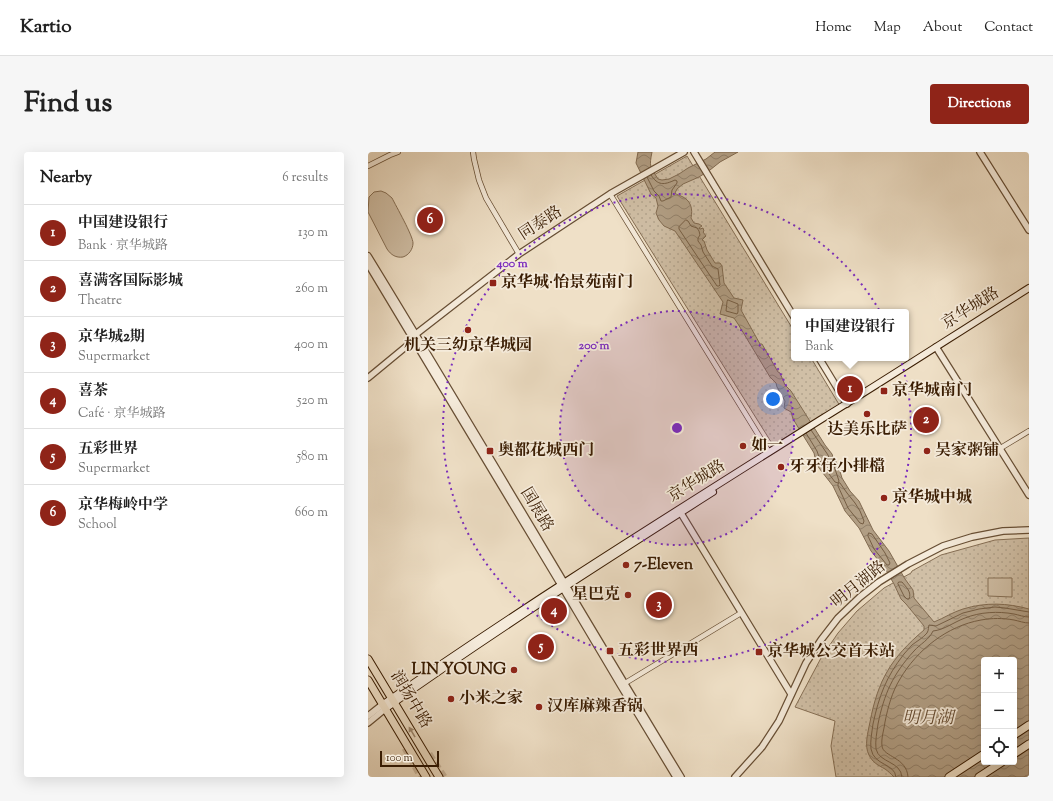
<!DOCTYPE html>
<html lang="en">
<head>
<meta charset="utf-8">
<style>
  :root { --surface:#fff; --page:#f6f6f6; --text:#222; --muted:#767676; --line:#e0e0e0; --accent:#8f2418 }
  body { margin:0; font-family:"Sorts Mill Goudy","Noto Serif SC",serif; background:var(--page); color:var(--text) }
  .controls { position:absolute; right:12px; bottom:12px; display:grid; overflow:hidden; border-radius:4px; box-shadow:0 4px 16px #0002 }
  .controls button { width:36px; height:36px; display:grid; place-items:center; padding:0; border:0; border-bottom:1px solid var(--line); background:var(--surface); color:var(--text); font:20px sans-serif }
  .scale { position:absolute; left:12px; bottom:10px; width:59px; box-sizing:border-box; padding-left:4px; border:2px solid #3a1d03; border-top:0; font-size:11px; line-height:14px; white-space:nowrap; color:#3a1d03; -webkit-text-stroke:3px #f5ebdb; paint-order:stroke }
  .you { position:absolute; left:405px; top:247px; width:14px; height:14px; margin:-10px; border:3px solid #fff; border-radius:50%; background:#1a73e8; box-shadow:0 0 0 6px #1a73e833 }
  .badge { display:grid; place-items:center; width:26px; height:26px; border-radius:50%; background:var(--accent); color:#fff; font-size:13px; font-weight:700 }
  .pin { position:absolute; translate:-50% -50%; border:2px solid #fff; box-shadow:0 1px 4px #0006 }
  .popup { position:absolute; left:423px; top:157px; width:118px; height:52px; box-sizing:border-box; display:grid; place-content:center; border-radius:4px; background:var(--surface); filter:drop-shadow(0 1px 3px #0005); font-size:13px; white-space:nowrap; color:var(--muted) }
  .popup b { font-size:15px; color:var(--text) }
  .popup::after { content:''; position:absolute; left:50%; top:100%; margin-left:-8px; border:8px solid transparent; border-top-color:var(--surface) }
  .list { margin:0; padding:0; list-style:none }
  h2 { display:flex; justify-content:space-between; align-items:center; height:52px; margin:0; padding:0 16px; font-size:17px }
  h2 small { font-size:13px; font-weight:400; color:var(--muted) }
  .list li { display:grid; grid-template-columns:26px 1fr auto; gap:12px; align-items:center; box-sizing:border-box; height:56px; padding:0 16px; border-top:1px solid var(--line) }
  .list b { display:block; font-size:15px; white-space:nowrap }
  .list p { margin:0; font-size:13px; white-space:nowrap; color:var(--muted) }
  .list em { font-size:13px; font-style:normal; color:var(--muted) }
  .icon { flex:none; width:22px; height:22px; fill:none; stroke:currentColor; stroke-width:2; stroke-linecap:round; stroke-linejoin:round }
  .map { position:relative; flex:none; width:661px; height:625px; overflow:hidden; border-radius:4px }
  header { display:flex; align-items:center; gap:24px; box-sizing:border-box; height:56px; padding:0 20px; background:var(--surface); border-bottom:1px solid var(--line) }
  header strong { font-size:19px }
  nav { display:flex; gap:22px; margin-inline-start:auto; font-size:14px }
  .intro { display:flex; align-items:center; justify-content:space-between; box-sizing:border-box; height:96px; padding:0 24px }
  h1 { margin:0; font-size:28px }
  .button { padding:10px 18px; border-radius:4px; background:var(--accent); color:#fff; font-size:14px; font-weight:700 }
  main { display:flex; gap:24px; padding:0 24px }
  aside { flex:1; background:var(--surface); border-radius:4px; box-shadow:0 4px 16px #0002 }
  .map>svg:first-child { display:block }
</style>
</head>
<body>
<header>
<strong>Kartio</strong>
<nav><a>Home</a><a>Map</a><a>About</a><a>Contact</a></nav>
</header>
<div class="intro"><h1>Find us</h1><a class="button">Directions</a></div>
<main>
<aside>
<h2>Nearby<small>6 results</small></h2>
<ul class="list">
<li><span class="badge">1</span><div><b>中国建设银行</b><p>Bank · 京华城路</p></div><em>130 m</em></li>
<li><span class="badge">2</span><div><b>喜满客国际影城</b><p>Theatre</p></div><em>260 m</em></li>
<li><span class="badge">3</span><div><b>京华城2期</b><p>Supermarket</p></div><em>400 m</em></li>
<li><span class="badge">4</span><div><b>喜茶</b><p>Café · 京华城路</p></div><em>520 m</em></li>
<li><span class="badge">5</span><div><b>五彩世界</b><p>Supermarket</p></div><em>580 m</em></li>
<li><span class="badge">6</span><div><b>京华梅岭中学</b><p>School</p></div><em>660 m</em></li>
</ul>
</aside>
<div class="map">
<svg width="661" height="625" viewBox="0 0 661 625">
  <defs>
    <pattern id="grass-dots" width="8" height="8" patternUnits="userSpaceOnUse"><rect width="8" height="8" fill="#d0bfa6"/><path d="M2 2h.1M6 6h.1" fill="none" stroke="#b3a48d" stroke-width="1.8" stroke-linecap="round"/></pattern>
    <pattern id="water-waves" width="16" height="10" patternUnits="userSpaceOnUse"><rect width="16" height="10" fill="#b19e84"/><path d="M0 5q4-4 8 0t8 0" fill="none" stroke="#91806a"/></pattern>
  </defs>
  <rect width="100%" height="100%" fill="#efe0c7"/>
  <filter id="stains"><feTurbulence type="fractalNoise" baseFrequency=".005" numOctaves="4"/><feColorMatrix values="0 0 0 0 .2 0 0 0 0 .09 0 0 0 0 .02 0 0 0 .5 -.17"/></filter>
  <radialGradient id="worn" r=".72"><stop offset=".6" stop-color="#630" stop-opacity="0"/><stop offset="1" stop-color="#630" stop-opacity=".3"/></radialGradient>
  <g fill="url(#grass-dots)" stroke="#856e54" fill-rule="evenodd">
    <path d="M 319,4 L 426,179 L 426,206 L 443,206 L 472,254 L 405,293 L 249,44 Z"/>
    <path d="M 661,386 L 661,625 L 468,625 L 463,594 L 467,569 L 427,555 L 453,506 L 470,481 L 489,459 L 516,436 L 543,421 L 544,419 L 573,403 L 627,388 ZM 616,508 L 646,508 L 646,610 L 616,610 Z"/>
  </g>
  <g fill="#d0bfa6" stroke="#856e54">
    <path d="M 13,39 L 18,41 L 24,46 C 28,54 45,84 45,91 C 45,97 41,103 35,105 C 28,106 23,103 19,97 L 0,60 L 1,45 L 6,40 Z"/>
    <path d="M 620,426 L 644,426 L 644,445 L 620,444 Z"/>
  </g>
  <path fill="url(#water-waves)" stroke="#816a50" fill-rule="evenodd" d="M 270,0 L 284,0 C 281,15 282,14 290,27 L 294,28 L 301,27 L 311,22 L 320,16 L 338,7 L 347,0 L 370,0 L 352,10 L 342,18 L 331,25 L 315,32 L 309,37 L 307,41 C 309,43 311,43 313,44 C 323,48 325,57 323,66 L 326,71 L 331,72 L 334,74 L 331,76 L 332,77 L 335,76 L 336,79 L 335,80 L 338,84 L 334,88 L 336,89 L 339,98 L 347,111 L 352,111 L 354,114 L 356,131 L 366,146 L 375,148 L 373,158 L 392,192 L 394,192 L 410,220 L 412,221 L 417,233 L 423,239 L 457,293 L 464,302 L 466,308 L 467,308 L 470,313 L 474,326 L 482,339 L 491,349 L 505,378 L 521,399 L 537,427 L 545,438 L 546,446 L 566,470 C 576,466 585,460 595,457 C 618,450 639,451 661,457 L 661,625 L 526,625 C 523,622 520,619 517,617 C 510,613 505,611 501,603 C 496,594 500,580 502,570 C 510,528 523,506 556,478 L 556,474 L 538,452 L 533,447 L 526,432 L 518,418 L 503,399 L 491,376 L 477,359 L 465,334 L 451,316 L 448,310 L 446,301 L 425,267 L 423,260 L 416,256 L 417,249 L 409,235 L 408,231 L 402,225 L 370,172 L 366,166 L 352,162 L 355,150 L 307,79 L 296,74 L 291,68 L 288,61 L 290,54 L 288,46 L 283,42 L 268,11 ZM 616,508 L 646,508 L 646,610 L 616,610 Z"/>
  <g fill="none" stroke-linecap="round" stroke-linejoin="round">
    <g stroke="#765e44" stroke-width="1">
      <path d="M 279,25 L 286,39 L 291,44 L 293,49 L 295,49 L 303,45 L 304,38 L 309,31 L 309,29 L 307,28 C 296,33 290,34 283,23"/>
      <path d="M 318,68 L 320,69 L 323,74 L 329,76 L 331,79 L 332,83 L 330,86 L 330,89 L 333,93 L 335,100 L 344,114 L 350,117 L 352,133 L 351,134 L 349,134 L 311,77 L 311,75 Z"/>
      <path d="M 360,148 L 370,152 L 370,160 L 369,162 L 358,159 L 359,150 Z"/>
      <path d="M 438,281 L 449,299 L 452,308 L 455,314 L 467,330 L 470,331 L 471,329 L 466,314 L 462,309 L 460,303 L 443,278"/>
      <path d="M 472,331 L 479,341 L 487,351 L 492,359 L 496,369 L 495,372 L 492,371 L 480,356 L 470,334 L 470,332 Z"/>
      <path d="M 501,381 L 504,382 L 517,401 L 522,411 L 521,413 L 519,413 L 506,397 L 500,384 Z"/>
      <path d="M 531,430 L 534,430 C 538,435 544,440 541,447 L 539,447 L 536,444 L 530,432 Z"/>
      <path d="M 528,625 C 527,611 506,614 503,597 C 502,589 504,580 505,572 C 511,544 518,525 536,502 C 539,499 541,496 544,493 C 549,489 555,486 559,481 C 561,478 560,475 561,473 L 568,474 L 595,461 L 611,457 L 627,455 L 637,456 L 661,460"/>
      <path d="M 534,625 C 533,609 511,611 508,597 C 507,589 509,580 510,572 C 516,542 525,522 546,499 C 552,492 561,488 565,479 C 576,478 586,470 597,466 C 612,460 630,459 646,462 C 651,463 656,465 661,465"/>
      <path d="M 540,625 C 539,605 515,605 514,594 C 513,586 516,578 517,570 C 520,555 524,540 532,527 C 549,498 579,474 613,468 C 624,466 635,466 646,468 C 651,469 656,471 661,471"/>
    </g>
    <g stroke="#cbb9a0" stroke-width="7" stroke-dasharray="7 3.5" stroke-linecap="butt">
      <path d="M 37,596 L 53,625"/>
      <path d="M 61,602 L 76,625"/>
    </g>
    <defs>
      <g id="minor">
        <path d="M 105,0 L 106,7 L 111,28 L 118,46 L 151,102"/>
        <path d="M 0,14 L 22,3 L 30,0"/>
        <path d="M 242,42 L 401,300"/>
        <path d="M 631,297 L 661,279"/>
        <path d="M 254,533 L 373,461"/>
      </g>
      <g id="tertiary">
        <path d="M 326,0 L 426,165"/>
        <path d="M 612,0 L 661,78"/>
        <path d="M 0,104 C 106,277 208,452 313,625"/>
        <path d="M 0,112 L 193,433 L 253,534 L 308,625"/>
        <path d="M 568,195 L 661,343"/>
        <path d="M 451,206 L 479,252"/>
        <path d="M 0,226 L 46,188 L 48,182 L 151,102 L 242,42 L 316,0"/>
        <path d="M 311,358 L 423,542"/>
        <path d="M 0,564 L 14,553"/>
        <path d="M 0,571 L 17,557"/>
        <path d="M 367,625 L 394,595 L 411,569 L 438,511 L 453,488 L 470,466 L 492,445 L 511,430 L 540,412 L 575,394 L 604,385 L 635,379 L 661,378"/>
      </g>
      <g id="secondary">
        <path d="M 14,553 C 157,453 305,361 452,268 C 522,225 591,180 661,136"/>
        <path d="M 17,557 C 124,481 235,410 345,340"/>
      </g>
      <g id="primary">
        <path d="M 0,507 L 71,625"/>
        <path d="M 0,528 L 58,625"/>
        <path d="M 646,583 L 661,573"/>
        <path d="M 646,602 L 661,592"/>
        <path d="M 581,625 L 616,602"/>
        <path d="M 611,625 L 634,610"/>
      </g>
    </defs>
    <use href="#minor" stroke="#674e34" stroke-width="6"/>
    <use href="#tertiary" stroke="#674e34" stroke-width="8"/>
    <use href="#secondary" stroke="#3a1d03" stroke-width="8"/>
    <use href="#primary" stroke="#3a1d03" stroke-width="9"/>
    <use href="#minor" stroke="#f5ebdb" stroke-width="4.5"/>
    <use href="#tertiary" stroke="#f5ebdb" stroke-width="5.5"/>
    <use href="#secondary" stroke="#f5ebdb" stroke-width="6"/>
    <use href="#primary" stroke="#efe0c7" stroke-width="7"/>
  </g>
  <defs><path id="oneway-solid" d="M-6-.8H1V-3.2L6.5 0L1 3.2V.8H-6Z"/></defs>
  <use fill="#9e886f" href="#oneway-solid" transform="translate(44 580) rotate(-121)"/>
  <circle cx="309" cy="276" r="117" fill="#7b2cbf" fill-opacity=".12"/>
  <g fill="none" stroke="#7b2cbf" stroke-width="2" stroke-dasharray="2 4">
    <circle cx="309" cy="276" r="117"/>
    <circle cx="309" cy="276" r="234"/>
  </g>
  <g fill="#8f2418" stroke="#f5ebdb" stroke-width="1.5">
    <rect x="121" y="127" width="8" height="8" rx="2"/>
    <circle cx="100" cy="178" r="4"/>
    <rect x="512" y="235" width="8" height="8" rx="2"/>
    <circle cx="499" cy="262" r="4"/>
    <circle cx="375" cy="294" r="4"/>
    <rect x="118" y="295" width="8" height="8" rx="2"/>
    <circle cx="559" cy="299" r="4"/>
    <circle cx="413" cy="315" r="4"/>
    <circle cx="516" cy="346" r="4"/>
    <circle cx="258" cy="413" r="4"/>
    <circle cx="260" cy="443" r="4"/>
    <rect x="238" y="495" width="8" height="8" rx="2"/>
    <rect x="387" y="496" width="8" height="8" rx="2"/>
    <circle cx="146" cy="518" r="4"/>
    <circle cx="83" cy="547" r="4"/>
    <circle cx="171" cy="555" r="4"/>
  </g>
  <g text-anchor="middle" dominant-baseline="central" stroke-width="3.5" stroke-linejoin="round" paint-order="stroke">
    <g font-size="16" fill="#3a1d03" stroke="#f5ebdb">
      <text transform="translate(173 72) rotate(-33)">同泰路</text>
      <text transform="translate(603 157) rotate(-32)">京华城路</text>
      <text transform="translate(329 330) rotate(-32)">京华城路</text>
      <text transform="translate(168 358) rotate(59)">国展路</text>
      <text transform="translate(491 433) rotate(-39)">明月湖路</text>
      <text transform="translate(42 548) rotate(59)">润扬中路</text>
    </g>
    <g font-size="16" font-weight="bold" fill="#3a1d03" stroke="#f5ebdb" text-anchor="start">
      <text x="133" y="131">京华城·怡景苑南门</text>
      <text x="100" y="194" text-anchor="middle">机关三幼京华城园</text>
      <text x="524" y="239">京华城南门</text>
      <text x="499" y="278" text-anchor="middle">达美乐比萨</text>
      <text x="383" y="294">如一</text>
      <text x="130" y="299">奥都花城西门</text>
      <text x="567" y="299">吴家粥铺</text>
      <text x="421" y="315">牙牙仔小排檔</text>
      <text x="524" y="346">京华城中城</text>
      <text x="266" y="413">7-Eleven</text>
      <text x="252" y="443" text-anchor="end">星巴克</text>
      <text x="250" y="499">五彩世界西</text>
      <text x="399" y="500">京华城公交首末站</text>
      <text x="138" y="518" text-anchor="end">LIN YOUNG</text>
      <text x="91" y="547">小米之家</text>
      <text x="179" y="555">汉库麻辣香锅</text>
    </g>
    <g font-size="17" font-style="italic" fill="#644a30" stroke="#f5ebdb">
      <text x="560" y="567">明月湖</text>
    </g>
  </g>
  <circle cx="309" cy="276" r="6" fill="#7b2cbf" stroke="#f5ebdb" stroke-width="2"/>
  <g font-size="12" text-anchor="middle" font-weight="bold" fill="#7b2cbf" stroke="#f5ebdb" stroke-width="3.5" stroke-linejoin="round" paint-order="stroke">
    <text x="144" y="115">400 m</text>
    <text x="226" y="197">200 m</text>
  </g>
  <rect width="100%" height="100%" filter="url(#stains)"/>
  <rect width="100%" height="100%" fill="url(#worn)"/>
</svg>
<div class="controls">
<button>+</button>
<button>−</button>
<button><svg class="icon" aria-label="locate" viewBox="0 0 24 24"><circle cx="12" cy="12" r="6"/><path d="M12 2v4M12 18v4M2 12h4M18 12h4"/></svg></button>
</div>
<div class="scale">100 m</div>
<div class="you"></div>
<div class="pin badge" style="left:482px;top:237px">1</div>
<div class="popup"><b>中国建设银行</b>Bank</div>
<div class="pin badge" style="left:558px;top:268px">2</div>
<div class="pin badge" style="left:291px;top:453px">3</div>
<div class="pin badge" style="left:186px;top:459px">4</div>
<div class="pin badge" style="left:173px;top:495px">5</div>
<div class="pin badge" style="left:62px;top:68px">6</div>
</div>
</main>
</body>
</html>
